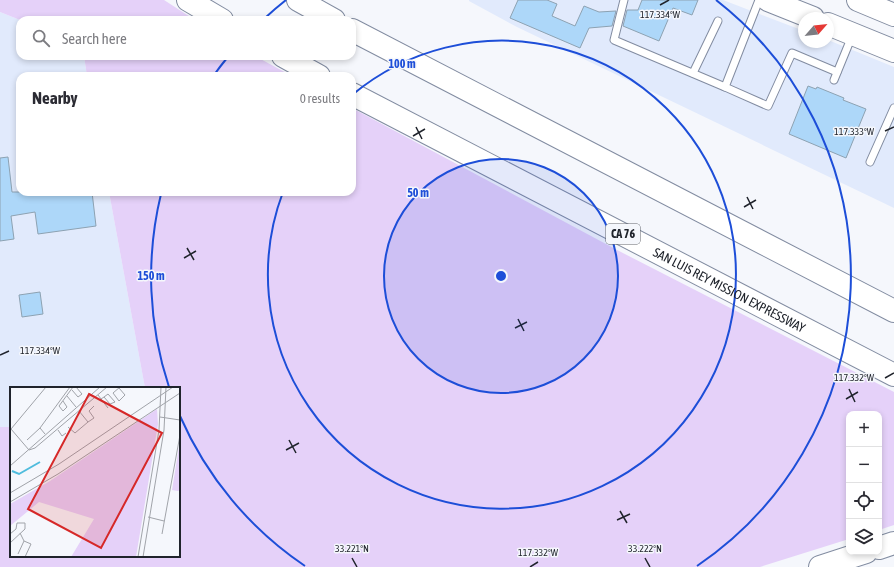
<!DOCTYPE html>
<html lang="en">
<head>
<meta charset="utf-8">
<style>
  :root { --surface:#fff; --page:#f2f2f3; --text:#2b2b33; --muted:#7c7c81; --line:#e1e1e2 }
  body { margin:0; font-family:"Asap Condensed",sans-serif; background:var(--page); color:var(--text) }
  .controls { position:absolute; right:12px; bottom:12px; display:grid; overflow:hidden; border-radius:8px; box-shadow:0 2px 6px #0003 }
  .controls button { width:36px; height:36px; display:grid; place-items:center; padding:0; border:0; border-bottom:1px solid var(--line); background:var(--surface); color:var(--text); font:20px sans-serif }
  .compass { position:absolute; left:798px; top:12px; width:36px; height:36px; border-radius:50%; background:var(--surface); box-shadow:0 2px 6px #0003; rotate:62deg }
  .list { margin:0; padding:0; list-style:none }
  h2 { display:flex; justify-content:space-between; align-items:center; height:52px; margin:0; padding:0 16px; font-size:17px }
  h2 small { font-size:13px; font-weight:400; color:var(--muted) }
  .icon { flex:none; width:22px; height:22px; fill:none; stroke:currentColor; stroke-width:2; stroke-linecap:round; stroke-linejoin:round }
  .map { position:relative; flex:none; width:894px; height:567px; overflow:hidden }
  .search { position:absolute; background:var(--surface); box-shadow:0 2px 6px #0003; left:16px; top:16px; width:340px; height:44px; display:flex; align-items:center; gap:10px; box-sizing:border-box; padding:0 14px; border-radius:12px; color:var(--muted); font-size:15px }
  .panel { position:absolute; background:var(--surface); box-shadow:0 2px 6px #0003; left:16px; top:72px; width:340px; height:124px; border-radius:12px }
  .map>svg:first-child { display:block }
</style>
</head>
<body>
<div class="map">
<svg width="894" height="567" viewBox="0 0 894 567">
  <rect width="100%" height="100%" fill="#f5f7fc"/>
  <g fill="#e1eafc">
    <path d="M 469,0 L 723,0 L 804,31 L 804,42 L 828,42 L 828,40 L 894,67 L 894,208 L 517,27 L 469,1 Z"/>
    <path d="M 0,12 L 20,20 L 20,56 L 84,56 L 87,76 L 20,76 L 20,192 L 109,192 L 145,388 L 11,388 L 11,427 L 0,427 Z"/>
  </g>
  <g fill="#e5d1f9">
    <path d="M 0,0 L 164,0 L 195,20 L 20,20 L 0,12 Z"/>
    <path d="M 84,56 L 255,56 L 292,76 L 87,76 Z"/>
    <path d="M 352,108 L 619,251 L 894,392 L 894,525 L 879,530 L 879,414 L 849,414 L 849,539 L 760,567 L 0,567 L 0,427 L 11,427 L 11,556 L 179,556 L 179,388 L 145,388 L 109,192 L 352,192 Z"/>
  </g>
  <g fill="#add7f9" stroke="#8da2b2">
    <path d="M 518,0 L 547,0 L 557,4 L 552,16 L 575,26 L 584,6 L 599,12 L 616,11 L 612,26 L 589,28 L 580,48 L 510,18 Z"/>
    <path d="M 642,0 L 698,0 L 692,15 L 673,8 L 659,41 L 623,26 L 627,10 L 638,10 Z"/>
    <path d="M 808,86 L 816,89 L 817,87 L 844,98 L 843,100 L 866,109 L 846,158 L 789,134 Z"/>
    <path d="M 8,157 L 12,192 L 92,192 L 96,226 L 38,234 L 35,212 L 11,216 L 14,239 L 0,241 L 0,158 Z"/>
    <path d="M 40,292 L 43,314 L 22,317 L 19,295 Z"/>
  </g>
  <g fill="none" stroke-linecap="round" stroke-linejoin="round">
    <defs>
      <g id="service">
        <path d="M 624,0 L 614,40 L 725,87"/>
        <path d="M 759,0 L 725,87 L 768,106 L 792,53 L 837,72"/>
        <path d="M 693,73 L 718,21"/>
        <path d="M 834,80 L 852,36"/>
        <path d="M 870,162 L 894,108"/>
      </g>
      <g id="primary">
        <path d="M 768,0 L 813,18"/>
        <path d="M 858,0 L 894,15"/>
        <path d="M 828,24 L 894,51"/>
        <path d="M 879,548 L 894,543"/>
        <path d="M 820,567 L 866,552"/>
      </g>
      <g id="trunk">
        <path d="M 188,0 L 222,20"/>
        <path d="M 298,0 L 334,20"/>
        <path d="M 352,30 L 894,311"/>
        <path d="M 283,56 L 319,76"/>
        <path id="s1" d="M 352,94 L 894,375"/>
      </g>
    </defs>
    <use href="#service" stroke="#828ca1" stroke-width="9"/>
    <use href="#primary" stroke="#828ca1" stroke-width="24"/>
    <use href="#trunk" stroke="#828ca1" stroke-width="24"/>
    <use href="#service" stroke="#fff" stroke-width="7"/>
    <use href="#primary" stroke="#fff" stroke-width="22"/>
    <use href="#trunk" stroke="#fff" stroke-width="22"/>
  </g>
  <path fill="none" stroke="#20242c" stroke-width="1.5" d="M 660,5 L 669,0M 416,127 L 422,139M 885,131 L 894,127M 413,136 L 425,129M 747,197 L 753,209M 744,207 L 756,200M 187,248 L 194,260M 184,258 L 196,251M 518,319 L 524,331M 515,328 L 527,322M 0,355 L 9,351M 885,378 L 894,373M 849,389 L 855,402M 846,399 L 858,392M 289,440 L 296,453M 286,450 L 299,443M 620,511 L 627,523M 617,520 L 630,514M 352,558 L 357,567M 645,558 L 650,567M 530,567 L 538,562"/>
  <circle cx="501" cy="276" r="117" fill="#1d4ed8" fill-opacity=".12"/>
  <g fill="none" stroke="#1d4ed8" stroke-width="2">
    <circle cx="501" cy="276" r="117"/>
    <path d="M352 95A234 234 0 1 1 283 192"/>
    <path d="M305 566A350 350 0 0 1 180 416M169 387A350 350 0 0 1 161 194M214 75A350 350 0 0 1 227 58M265 18A350 350 0 0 1 286 0M716 0A350 350 0 0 1 697 566"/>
  </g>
  <g text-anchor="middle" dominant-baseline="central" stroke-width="3" stroke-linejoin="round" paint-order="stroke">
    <rect fill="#f5f7fc" stroke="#60636a" stroke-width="1" x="606" y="224" width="34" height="20" rx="3"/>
    <g font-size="12" font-weight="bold" fill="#20242c">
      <text x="623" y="234">CA 76</text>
    </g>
    <g font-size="13" fill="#20242c" stroke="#f5f7fc">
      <text stroke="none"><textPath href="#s1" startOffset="425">SAN LUIS REY MISSION EXPRESSWAY</textPath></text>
    </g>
  </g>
  <g transform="translate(10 387)">
    <rect width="170" height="170" fill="#f5f7fc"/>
    <path d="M 147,22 L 148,37 L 126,170 L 61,170 L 84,132 L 29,115 L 0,139 L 0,117 L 40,94 ZM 169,60 L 170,103 L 168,104 L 162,103 Z" fill="#e5d1f9"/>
    <path fill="none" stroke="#4fbcdd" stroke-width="2" d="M 2,84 L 9,87 L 30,75"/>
    <path fill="none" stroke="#a0a3a9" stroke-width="1" d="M 109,1 L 115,8 L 109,14 L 103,6 L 110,0M 62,3 L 68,10 L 72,7 L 66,0M 88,8 L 98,21M 57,9 L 66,20M 91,12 L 94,10 L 98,7 L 105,15 L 100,17 L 94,10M 53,14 L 57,20 L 53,24 L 49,19 L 63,0M 69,24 L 78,35 L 84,31 L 79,24 L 84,19M 150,30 L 170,33M 58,40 L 65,46 L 78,35M 30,41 L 60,0M 1,42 L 36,0M 1,42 L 19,63M 48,43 L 52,49 L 56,46M 17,53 L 30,41 L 35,47M 19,63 L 25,61 L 97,0M 0,79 L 90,0M 0,106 L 49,77 L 163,0M 0,115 L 48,87 L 170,6M 138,130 L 154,134M 0,147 L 6,142 L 7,136 L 15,136 L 15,142 L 0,156M 152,147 L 170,48M 14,154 L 21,157 L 15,170M 8,167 L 14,154 L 10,146M 128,170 L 149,43 L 151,0M 133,170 L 154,43 L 156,0"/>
    <path fill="#d62828" fill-opacity="0.15" stroke="#d62828" stroke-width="2" d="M 79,7 L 152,46 L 91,161 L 18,122 Z"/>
    <rect width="170" height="170" fill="none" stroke="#20242c" stroke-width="2"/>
  </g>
  <g font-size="10" text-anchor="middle" fill="#20242c" stroke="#f5f7fc" stroke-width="3" stroke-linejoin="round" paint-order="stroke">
    <text x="660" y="18">117.334°W</text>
    <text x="854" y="135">117.333°W</text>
    <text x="40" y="354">117.334°W</text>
    <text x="854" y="381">117.332°W</text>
    <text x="352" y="552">33.221°N</text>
    <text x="645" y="552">33.222°N</text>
    <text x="538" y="556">117.332°W</text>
  </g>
  <circle cx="501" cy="276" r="6" fill="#1d4ed8" stroke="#f5f7fc" stroke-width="2"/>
  <g font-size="12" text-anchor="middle" font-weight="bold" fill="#1d4ed8" stroke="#f5f7fc" stroke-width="3" stroke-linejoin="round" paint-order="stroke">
    <text x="402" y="68">100 m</text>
    <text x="418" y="197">50 m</text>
    <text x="151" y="280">150 m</text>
  </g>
</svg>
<div class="controls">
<button>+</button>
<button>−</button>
<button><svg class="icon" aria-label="locate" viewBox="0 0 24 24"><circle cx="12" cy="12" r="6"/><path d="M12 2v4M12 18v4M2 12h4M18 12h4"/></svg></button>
<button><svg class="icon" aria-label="layers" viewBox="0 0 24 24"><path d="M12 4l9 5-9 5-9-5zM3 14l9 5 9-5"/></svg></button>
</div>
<svg class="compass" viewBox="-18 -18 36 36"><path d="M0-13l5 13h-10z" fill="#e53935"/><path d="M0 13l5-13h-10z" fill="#7c7c81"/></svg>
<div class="search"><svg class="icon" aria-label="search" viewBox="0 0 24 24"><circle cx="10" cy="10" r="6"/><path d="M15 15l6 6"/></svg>Search here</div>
<section class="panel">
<h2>Nearby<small>0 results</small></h2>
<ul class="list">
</ul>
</section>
</div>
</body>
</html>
